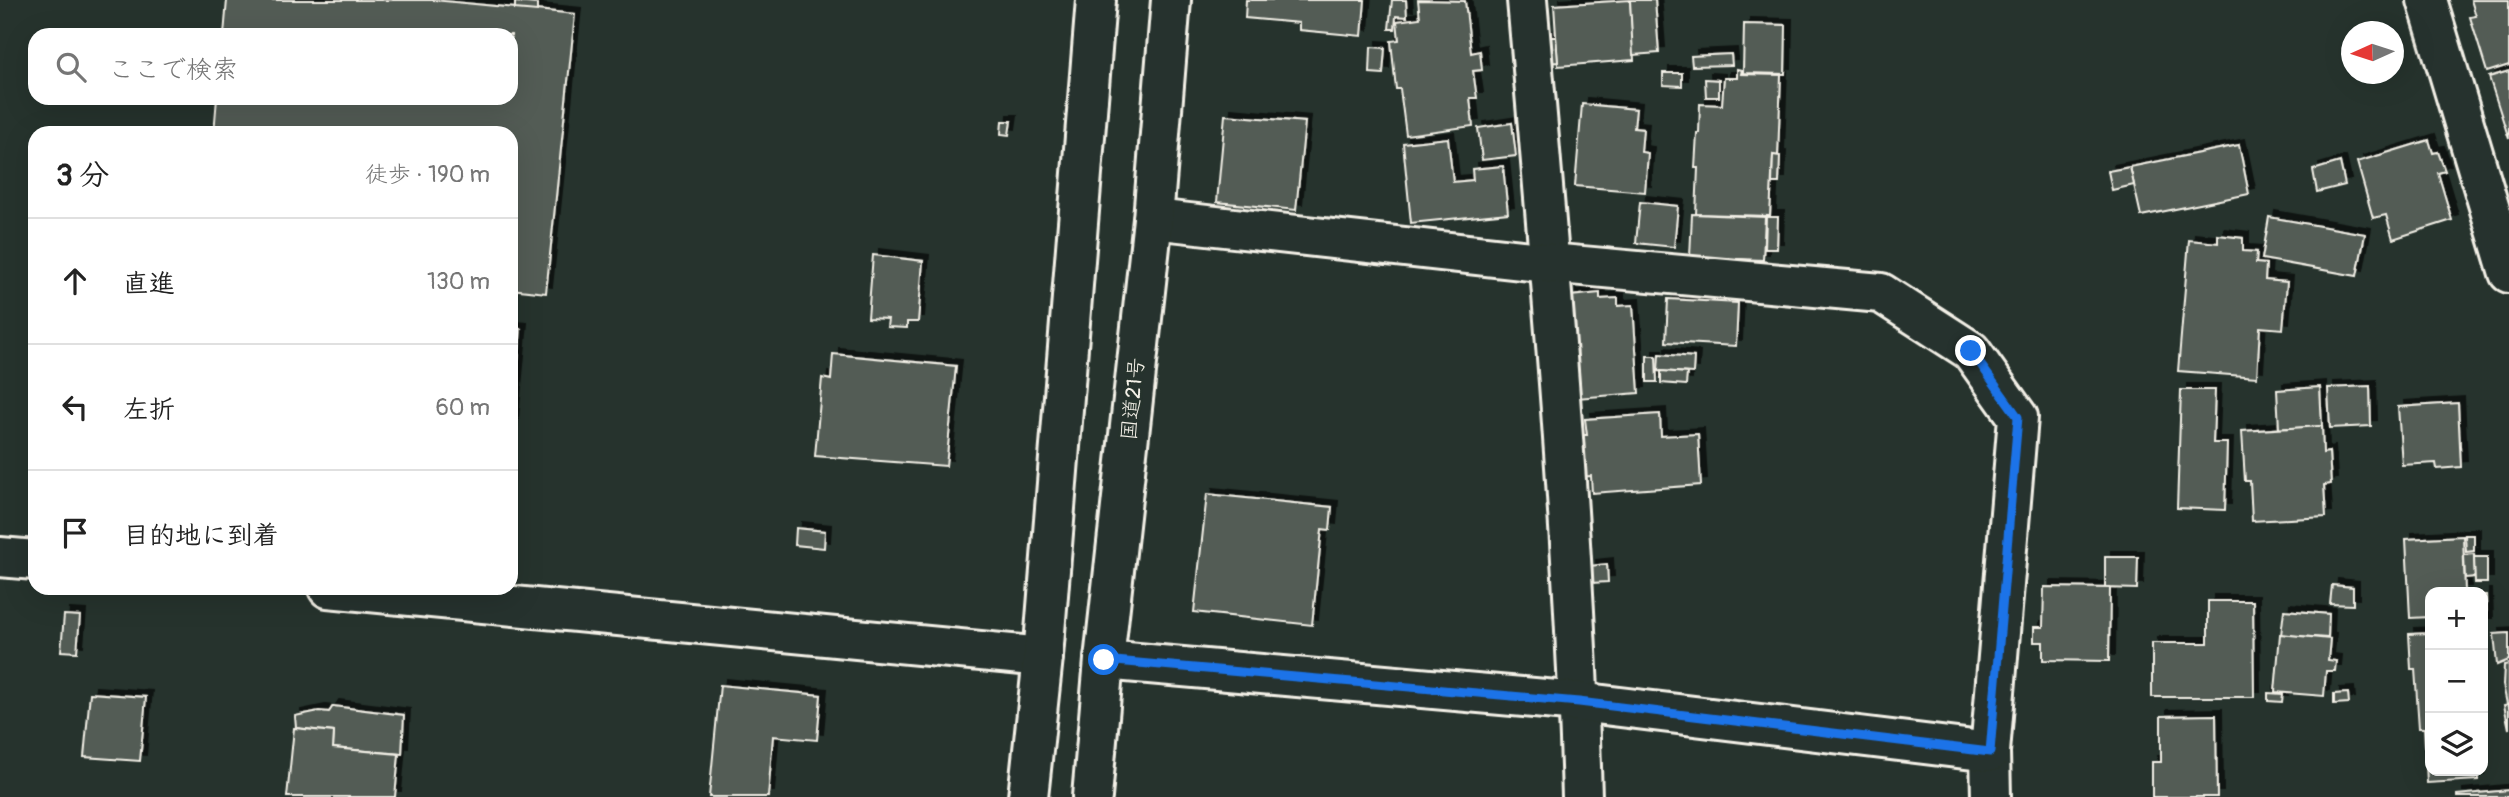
<!DOCTYPE html>
<html lang="ja">
<head>
<meta charset="utf-8">
<style>
  :root { --surface:#fff; --page:#f6f6f6; --text:#222; --muted:#767676; --line:#e0e0e0 }
  body { margin:0; font-family:Pangolin,"Klee One",sans-serif; background:var(--page); color:var(--text) }
  .controls { position:absolute; right:21px; bottom:21px; display:grid; overflow:hidden; border-radius:14px; box-shadow:0 7px 28px #0002 }
  .controls button { width:63px; height:63px; display:grid; place-items:center; padding:0; border:0; border-bottom:2px solid var(--line); background:var(--surface); color:var(--text); font:35px sans-serif }
  .compass { position:absolute; left:2341px; top:21px; width:63px; height:63px; border-radius:50%; background:var(--surface); box-shadow:0 7px 28px #0002; rotate:267deg }
  .stop { position:absolute; width:21px; height:21px; margin:-16px; border:5px solid #1a73e8; border-radius:50%; background:#fff }
  .stop.end { background:#1a73e8; border-color:#fff; box-shadow:0 2px 7px #0008 }
  .list { margin:0; padding:0; list-style:none }
  h2 { display:flex; justify-content:space-between; align-items:center; height:91px; margin:0; padding:0 28px; font-size:30px }
  h2 small { font-size:23px; font-weight:400; color:var(--muted) }
  .list li { display:grid; grid-template-columns:46px 1fr auto; gap:21px; align-items:center; box-sizing:border-box; height:126px; padding:0 28px; border-top:2px solid var(--line) }
  .list b { display:block; font-size:26px; white-space:nowrap }
  .list em { font-size:23px; font-style:normal; color:var(--muted) }
  .icon { flex:none; width:38px; height:38px; fill:none; stroke:currentColor; stroke-width:2; stroke-linecap:round; stroke-linejoin:round }
  .map { position:relative; flex:none; width:2509px; height:797px; overflow:hidden }
  .search { position:absolute; background:var(--surface); box-shadow:0 7px 28px #0002; left:28px; top:28px; width:490px; height:77px; display:flex; align-items:center; gap:18px; box-sizing:border-box; padding:0 24px; border-radius:21px; color:var(--muted); font-size:26px }
  .panel { position:absolute; background:var(--surface); box-shadow:0 7px 28px #0002; left:28px; top:126px; width:490px; height:469px; border-radius:21px }
  .map>svg:first-child { display:block }
</style>
</head>
<body>
<div class="map">
<svg width="2509" height="797" viewBox="0 0 2509 797">
  <defs>
    <filter id="shadow"><feDropShadow dx="6" dy="-6" stdDeviation="0" flood-color="#0009"/></filter>
  </defs>
  <rect width="100%" height="100%" fill="#26332d"/>
  <filter id="ink" filterUnits="userSpaceOnUse"><feTurbulence type="fractalNoise" baseFrequency=".0143" numOctaves="2"/><feDisplacementMap in="SourceGraphic" scale="14" xChannelSelector="R" yChannelSelector="G"/><feConvolveMatrix kernelMatrix="1 2 1 2 8 2 1 2 1" color-interpolation-filters="sRGB"/></filter>
  <g filter="url(#ink)">
    <g fill="#525c55" stroke="#f4f1e8" stroke-width="2" filter="url(#shadow)">
      <path d="M 227,0 L 434,0 L 575,14 L 546,293 L 511,289 L 511,133 L 214,133 L 217,98 L 511,98 L 511,35 L 224,35 Z"/>
      <path d="M 1246,0 L 1365,0 L 1362,36 L 1299,30 L 1299,23 L 1245,18 Z"/>
      <path d="M 1392,0 L 1406,0 L 1407,17 L 1396,16 L 1395,29 L 1389,29 Z"/>
      <path d="M 1418,0 L 1465,1 L 1471,53 L 1480,51 L 1482,70 L 1473,71 L 1477,98 L 1470,98 L 1473,126 L 1406,135 L 1400,89 L 1396,89 L 1391,41 L 1399,40 L 1397,21 L 1420,18 Z"/>
      <path d="M 1630,0 L 1634,60 L 1558,66 L 1554,5 Z"/>
      <path d="M 1630,0 L 1655,0 L 1659,53 L 1633,55 Z"/>
      <path d="M 2471,0 L 2509,0 L 2509,65 L 2487,72 L 2470,17 L 2476,16 Z"/>
      <path d="M 515,2 L 537,4 L 537,11 L 515,9 Z"/>
      <path d="M 1744,24 L 1786,25 L 1785,74 L 1743,73 Z"/>
      <path d="M 1545,37 L 1556,37 L 1558,62 L 1547,63 Z"/>
      <path d="M 1371,47 L 1385,48 L 1383,74 L 1370,73 Z"/>
      <path d="M 1731,54 L 1732,65 L 1692,66 L 1691,56 Z"/>
      <path d="M 1737,69 L 1742,70 L 1741,74 L 1781,75 L 1778,156 L 1773,155 L 1770,216 L 1696,214 L 1698,168 L 1695,168 L 1697,133 L 1699,133 L 1700,104 L 1722,105 L 1724,78 L 1737,78 Z"/>
      <path d="M 2509,71 L 2509,139 L 2489,77 Z"/>
      <path d="M 1663,73 L 1682,73 L 1682,86 L 1663,85 Z"/>
      <path d="M 1705,79 L 1719,80 L 1719,97 L 1706,97 Z"/>
      <path d="M 1582,104 L 1636,109 L 1634,128 L 1643,129 L 1641,152 L 1648,153 L 1645,192 L 1575,186 Z"/>
      <path d="M 1225,115 L 1305,122 L 1296,210 L 1217,202 Z"/>
      <path d="M 1002,121 L 1011,121 L 1009,135 L 1001,134 Z"/>
      <path d="M 1512,123 L 1516,156 L 1482,160 L 1478,128 Z"/>
      <path d="M 1448,138 L 1453,182 L 1473,180 L 1472,169 L 1503,166 L 1508,213 L 1411,223 L 1403,143 Z"/>
      <path d="M 2429,140 L 2433,153 L 2438,152 L 2445,171 L 2438,173 L 2452,220 L 2393,239 L 2386,215 L 2373,218 L 2357,162 Z"/>
      <path d="M 2239,145 L 2249,194 L 2141,216 L 2130,167 Z"/>
      <path d="M 1773,155 L 1780,156 L 1779,183 L 1772,183 Z"/>
      <path d="M 2340,162 L 2345,185 L 2317,192 L 2313,170 Z"/>
      <path d="M 2130,167 L 2134,185 L 2112,190 L 2108,171 Z"/>
      <path d="M 1640,202 L 1678,206 L 1674,247 L 1636,243 Z"/>
      <path d="M 1692,214 L 1765,217 L 1763,260 L 1690,257 Z"/>
      <path d="M 1766,217 L 1778,217 L 1777,249 L 1765,249 Z"/>
      <path d="M 2269,217 L 2365,234 L 2357,276 L 2262,259 Z"/>
      <path d="M 2218,235 L 2243,238 L 2243,251 L 2257,252 L 2256,263 L 2266,264 L 2265,280 L 2287,282 L 2283,329 L 2260,327 L 2257,377 L 2178,371 L 2189,240 L 2218,243 Z"/>
      <path d="M 873,255 L 923,261 L 918,322 L 907,322 L 907,328 L 887,327 L 888,319 L 868,318 Z"/>
      <path d="M 1600,293 L 1600,299 L 1618,298 L 1618,306 L 1633,305 L 1639,393 L 1577,398 L 1570,296 Z"/>
      <path d="M 1668,299 L 1738,303 L 1736,346 L 1666,342 Z"/>
      <path d="M 511,328 L 521,329 L 511,435 Z"/>
      <path d="M 833,354 L 956,366 L 946,466 L 815,456 L 822,378 L 831,380 Z"/>
      <path d="M 1659,354 L 1694,357 L 1693,373 L 1658,371 Z"/>
      <path d="M 1647,356 L 1656,356 L 1657,382 L 1647,382 Z"/>
      <path d="M 1661,371 L 1687,373 L 1686,385 L 1661,383 Z"/>
      <path d="M 2370,386 L 2371,426 L 2330,428 L 2328,388 Z"/>
      <path d="M 2320,387 L 2322,426 L 2279,429 L 2277,390 Z"/>
      <path d="M 2181,390 L 2215,390 L 2213,443 L 2227,443 L 2225,510 L 2177,508 Z"/>
      <path d="M 2458,403 L 2461,467 L 2437,469 L 2436,463 L 2402,465 L 2398,407 Z"/>
      <path d="M 1660,414 L 1661,436 L 1698,434 L 1701,485 L 1592,493 L 1591,476 L 1577,477 L 1574,435 L 1587,435 L 1585,419 Z"/>
      <path d="M 2322,426 L 2323,453 L 2329,452 L 2331,484 L 2324,485 L 2326,517 L 2252,521 L 2250,481 L 2245,481 L 2242,431 Z"/>
      <path d="M 1207,494 L 1332,507 L 1330,530 L 1322,529 L 1312,625 L 1194,612 Z"/>
      <path d="M 796,528 L 825,531 L 824,548 L 795,545 Z"/>
      <path d="M 2465,535 L 2474,535 L 2474,551 L 2466,552 Z"/>
      <path d="M 2463,536 L 2465,592 L 2430,592 L 2430,617 L 2410,618 L 2406,539 Z"/>
      <path d="M 2474,554 L 2475,577 L 2465,578 L 2464,555 Z"/>
      <path d="M 2105,557 L 2138,557 L 2137,589 L 2105,588 Z"/>
      <path d="M 2474,557 L 2487,557 L 2487,583 L 2475,583 Z"/>
      <path d="M 1607,564 L 1608,582 L 1591,583 L 1590,566 Z"/>
      <path d="M 2332,585 L 2353,587 L 2353,605 L 2330,604 Z"/>
      <path d="M 2044,587 L 2110,588 L 2109,661 L 2043,660 L 2043,642 L 2034,642 L 2034,627 L 2043,627 Z"/>
      <path d="M 2483,595 L 2486,595 L 2487,624 L 2483,624 Z"/>
      <path d="M 2208,601 L 2253,601 L 2254,697 L 2152,697 L 2152,643 L 2208,643 Z"/>
      <path d="M 2284,610 L 2329,614 L 2328,638 L 2281,635 Z"/>
      <path d="M 64,615 L 80,616 L 77,652 L 61,651 Z"/>
      <path d="M 2430,633 L 2430,728 L 2419,728 L 2415,669 L 2411,669 L 2409,634 Z"/>
      <path d="M 2509,633 L 2509,660 L 2497,665 L 2494,634 Z"/>
      <path d="M 2280,634 L 2330,639 L 2328,660 L 2336,661 L 2335,671 L 2326,671 L 2324,696 L 2275,692 Z"/>
      <path d="M 2509,664 L 2509,703 L 2507,704 L 2503,685 L 2504,665 Z"/>
      <path d="M 720,685 L 821,695 L 817,740 L 773,736 L 768,797 L 709,797 Z"/>
      <path d="M 90,693 L 146,697 L 140,761 L 84,757 Z"/>
      <path d="M 2268,693 L 2283,694 L 2282,702 L 2268,701 Z"/>
      <path d="M 2348,693 L 2349,703 L 2334,704 L 2334,694 Z"/>
      <path d="M 2509,704 L 2509,729 L 2504,705 Z"/>
      <path d="M 333,706 L 404,715 L 402,754 L 333,748 L 334,732 L 296,728 L 295,716 L 319,711 L 329,712 Z"/>
      <path d="M 2216,715 L 2217,797 L 2152,797 L 2152,762 L 2161,762 L 2161,716 Z"/>
      <path d="M 294,728 L 334,732 L 333,748 L 399,754 L 395,797 L 287,797 Z"/>
      <path d="M 2424,728 L 2430,728 L 2430,771 L 2478,771 L 2478,780 L 2427,783 Z"/>
      <path d="M 2509,790 L 2509,797 L 2457,797 L 2457,795 Z"/>
    </g>
    <g fill="none" stroke-linecap="round" stroke-linejoin="round">
      <defs>
        <g id="street">
          <path d="M 1527,0 C 1550,265 1574,531 1582,797"/>
          <path d="M 2427,0 L 2509,273"/>
          <path d="M 1153,219 L 1549,263 L 1881,293 L 1971,351 L 2018,417 L 1990,752 L 1991,797"/>
          <path d="M 0,557 L 35,560"/>
          <path d="M 328,588 L 1043,657"/>
          <path d="M 1104,660 L 1579,702 L 1990,752"/>
        </g>
        <g id="highway">
          <path d="M 1028,797 L 1043,657 L 1096,0"/>
          <path d="M 1092,797 L 1104,660 L 1153,219 L 1171,0"/>
        </g>
      </defs>
      <use href="#street" stroke="#f4f1e8" stroke-width="44"/>
      <use href="#highway" stroke="#f4f1e8" stroke-width="44"/>
      <use href="#street" stroke="#26332d" stroke-width="38"/>
      <use href="#highway" stroke="#26332d" stroke-width="38"/>
    </g>
  </g>
  <g fill="none" stroke-linecap="round" stroke-linejoin="round" filter="url(#ink)">
    <path stroke="#1a73e8" stroke-width="9" d="M 1104,660 L 1579,702 L 1990,752 L 2018,417 L 1971,351"/>
  </g>
  <g text-anchor="middle" dominant-baseline="central" stroke-width="5" stroke-linejoin="round" paint-order="stroke">
    <g font-size="21" fill="#f4f1e8" stroke="#26332d">
      <text transform="translate(1133 399) rotate(-84)">国道21号</text>
    </g>
  </g>
</svg>
<div class="controls">
<button>+</button>
<button>−</button>
<button><svg class="icon" aria-label="layers" viewBox="0 0 24 24"><path d="M12 4l9 5-9 5-9-5zM3 14l9 5 9-5"/></svg></button>
</div>
<svg class="compass" viewBox="-18 -18 36 36"><path d="M0-13l5 13h-10z" fill="#e53935"/><path d="M0 13l5-13h-10z" fill="#767676"/></svg>
<div class="stop" style="left:1104px;top:660px"></div>
<div class="stop end" style="left:1971px;top:351px"></div>
<div class="search"><svg class="icon" aria-label="search" viewBox="0 0 24 24"><circle cx="10" cy="10" r="6"/><path d="M15 15l6 6"/></svg>ここで検索</div>
<section class="panel">
<h2>3 分<small>徒歩 · 190 m</small></h2>
<ul class="list">
<li><svg class="icon" aria-label="ahead" viewBox="0 0 24 24"><path d="M12 20V5M6 11l6-6 6 6"/></svg><div><b>直進</b></div><em>130 m</em></li>
<li><svg class="icon" aria-label="left" viewBox="0 0 24 24"><path d="M17 20v-9H6M10 6l-5 5 5 5"/></svg><div><b>左折</b></div><em>60 m</em></li>
<li><svg class="icon" aria-label="arrive" viewBox="0 0 24 24"><path d="M6 21V4h12l-3 4 3 4H6"/></svg><div><b>目的地に到着</b></div></li>
</ul>
</section>
</div>
</body>
</html>
